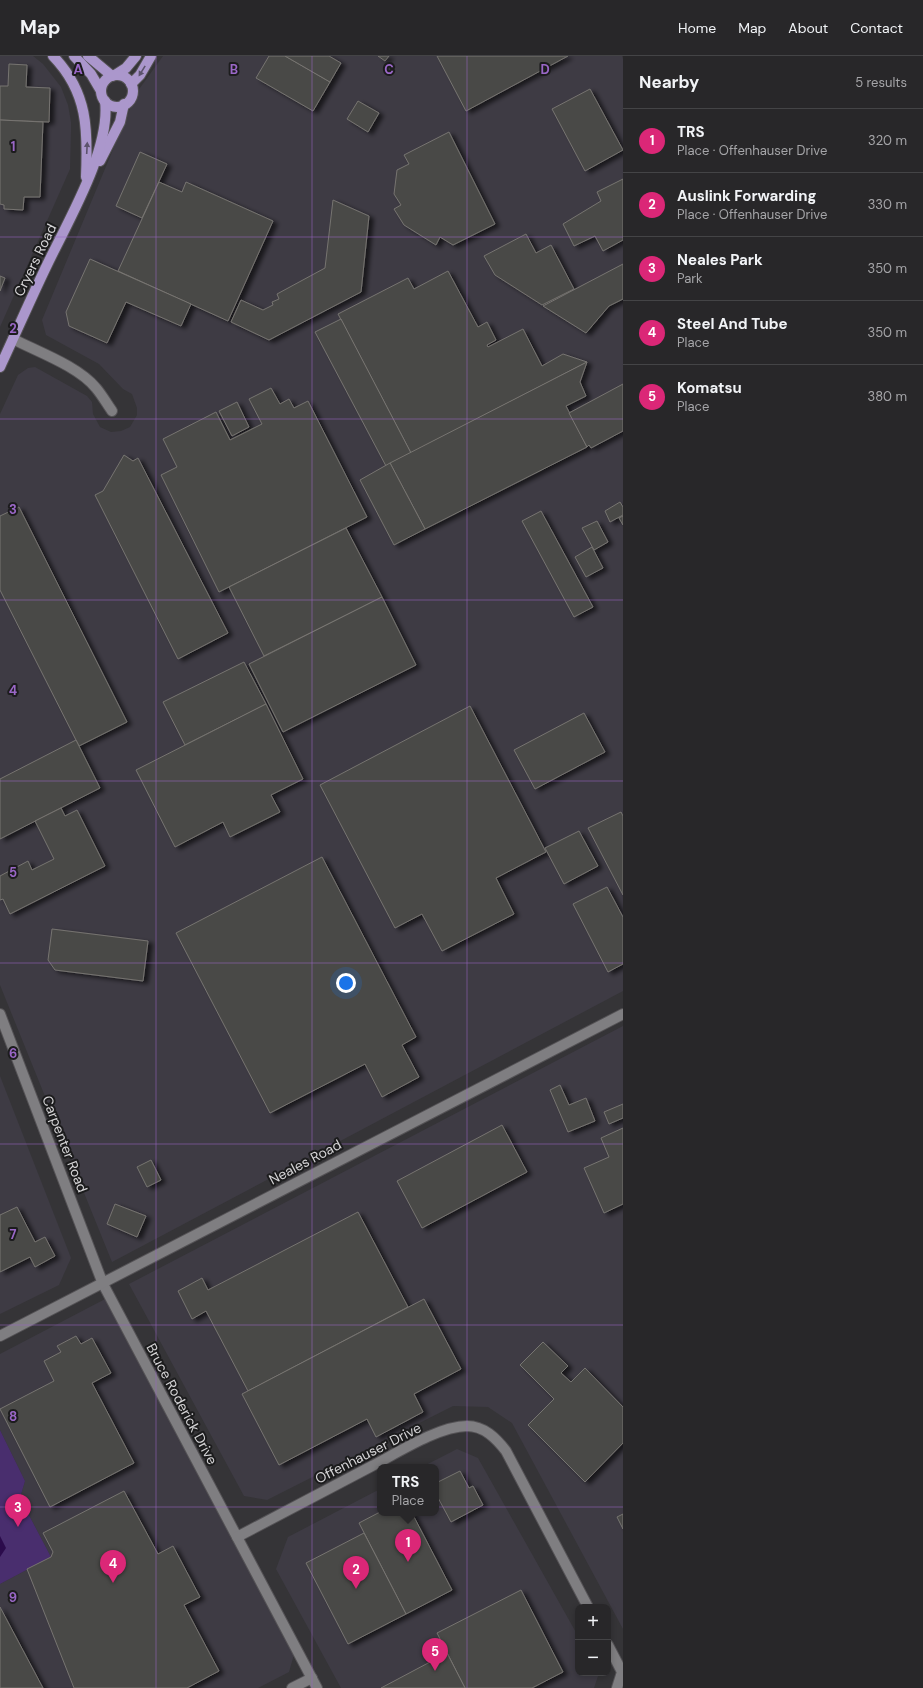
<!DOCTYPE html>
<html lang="en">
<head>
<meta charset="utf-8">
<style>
  :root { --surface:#282729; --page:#343335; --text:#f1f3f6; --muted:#a5a5a8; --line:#444446; --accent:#db2777 }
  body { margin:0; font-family:"DM Sans",sans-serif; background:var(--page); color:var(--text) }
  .controls { position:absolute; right:12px; bottom:12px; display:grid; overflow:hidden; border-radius:8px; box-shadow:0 2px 6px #0003 }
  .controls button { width:36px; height:36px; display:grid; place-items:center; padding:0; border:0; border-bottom:1px solid var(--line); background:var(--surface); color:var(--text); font:20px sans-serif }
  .you { position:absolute; left:346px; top:927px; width:14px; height:14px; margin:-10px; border:3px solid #fff; border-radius:50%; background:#1a73e8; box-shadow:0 0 0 6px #1a73e833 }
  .badge { display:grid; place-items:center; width:26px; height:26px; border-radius:50%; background:var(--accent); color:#fff; font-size:13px; font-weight:700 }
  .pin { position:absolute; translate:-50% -33px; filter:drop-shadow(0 1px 2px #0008) }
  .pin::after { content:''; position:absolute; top:21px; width:14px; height:12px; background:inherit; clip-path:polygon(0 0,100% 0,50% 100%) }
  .popup { position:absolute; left:377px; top:1408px; width:62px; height:52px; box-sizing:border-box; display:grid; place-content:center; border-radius:8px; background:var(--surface); filter:drop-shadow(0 1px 3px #0005); font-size:13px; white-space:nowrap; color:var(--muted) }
  .popup b { font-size:15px; color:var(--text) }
  .popup::after { content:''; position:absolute; left:50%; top:100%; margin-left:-8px; border:8px solid transparent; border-top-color:var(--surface) }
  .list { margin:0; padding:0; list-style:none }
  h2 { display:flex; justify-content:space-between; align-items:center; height:52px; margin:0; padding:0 16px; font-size:17px }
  h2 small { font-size:13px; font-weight:400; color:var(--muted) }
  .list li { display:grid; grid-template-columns:26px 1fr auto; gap:12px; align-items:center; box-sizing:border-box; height:64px; padding:0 16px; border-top:1px solid var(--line) }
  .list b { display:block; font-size:15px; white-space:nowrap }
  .list p { margin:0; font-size:13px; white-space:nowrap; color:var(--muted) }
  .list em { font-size:13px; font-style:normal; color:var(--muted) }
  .map { position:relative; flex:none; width:623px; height:1632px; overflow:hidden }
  header { display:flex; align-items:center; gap:24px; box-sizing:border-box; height:56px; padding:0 20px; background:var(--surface); border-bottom:1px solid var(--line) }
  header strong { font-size:19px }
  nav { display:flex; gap:22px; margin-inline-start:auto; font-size:14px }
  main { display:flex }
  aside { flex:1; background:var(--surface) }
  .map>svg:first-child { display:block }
</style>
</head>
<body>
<header>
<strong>Map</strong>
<nav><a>Home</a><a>Map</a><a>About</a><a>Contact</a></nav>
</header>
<main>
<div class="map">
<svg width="623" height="1632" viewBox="0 0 623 1632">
  <defs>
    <filter id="shadow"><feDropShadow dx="4.5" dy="2.5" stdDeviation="2" flood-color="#0009"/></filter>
  </defs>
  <rect width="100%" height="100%" fill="#353437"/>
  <g fill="#3e3b44">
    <path d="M 0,0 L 33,0 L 43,8 L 61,31 L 68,49 L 71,66 L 71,75 L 70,113 L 0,271 Z"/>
    <path d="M 163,0 L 622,0 L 623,3 L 623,935 L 112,1206 L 0,929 L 0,358 L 18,319 L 28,312 L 35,311 L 87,340 L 92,346 L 93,358 L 100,371 L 111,376 L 121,375 L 130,371 L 137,359 L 137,352 L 132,338 L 123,333 L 99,308 L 46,279 L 42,264 L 137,36 Z"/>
    <path d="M 623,970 L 623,1573 L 512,1367 L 488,1351 L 453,1350 L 267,1444 L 244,1440 L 129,1228 Z"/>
    <path d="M 0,1020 L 71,1202 L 59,1229 L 0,1258 Z"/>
    <path d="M 109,1241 L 295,1595 L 289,1616 L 258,1632 L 0,1632 L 0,1528 L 51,1501 L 20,1442 L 25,1425 L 0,1374 L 0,1298 Z"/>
    <path d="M 457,1393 L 478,1402 L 578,1580 L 578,1617 L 599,1617 L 594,1632 L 341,1632 L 276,1513 L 288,1481 L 380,1433 L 380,1457 L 436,1457 L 436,1411 L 422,1411 Z"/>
  </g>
  <path fill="#492e6e" d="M 0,1374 L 25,1425 L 20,1442 L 51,1501 L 0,1528 Z"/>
  <path fill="#2b0b4b" d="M 0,1480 L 6,1492 L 0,1501 Z"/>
  <g fill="#4a4946" stroke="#767471" filter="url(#shadow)">
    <path d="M 269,0 L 285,0 L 330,26 L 313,55 L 256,22 Z"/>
    <path d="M 285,0 L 329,0 L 341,7 L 330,26 Z"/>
    <path d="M 378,0 L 389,0 L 385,5 Z"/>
    <path d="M 437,0 L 568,0 L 466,55 Z"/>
    <path d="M 9,8 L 27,9 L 26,31 L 50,32 L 49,66 L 0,64 L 0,30 L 8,30 Z"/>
    <path d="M 590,33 L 623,94 L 585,115 L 552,53 Z"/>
    <path d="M 358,45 L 379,57 L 368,76 L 347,63 Z"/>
    <path d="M 0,64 L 43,66 L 40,141 L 24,141 L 23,154 L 4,153 L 4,149 L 0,148 Z"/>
    <path d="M 449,76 L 495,168 L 453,189 L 440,181 L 436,189 L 404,169 L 394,153 L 401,149 L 394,138 L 397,114 L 409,108 L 404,99 Z"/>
    <path d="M 140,96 L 167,108 L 142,162 L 116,150 Z"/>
    <path d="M 623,123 L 623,184 L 603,195 L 595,180 L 574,190 L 563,168 L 601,145 L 597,136 Z"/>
    <path d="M 159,126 L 182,136 L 186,126 L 273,165 L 228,265 L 118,215 Z"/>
    <path d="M 333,144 L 369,160 L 361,236 L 269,284 L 231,266 L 241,244 L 263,254 L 273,249 L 272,246 L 279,243 L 277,238 L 325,212 Z"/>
    <path d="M 526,178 L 536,197 L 551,189 L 574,233 L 542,249 L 495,219 L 484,200 Z"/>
    <path d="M 90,203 L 191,248 L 181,270 L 126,246 L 107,287 L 69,270 L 66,256 Z"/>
    <path d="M 623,208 L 623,243 L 609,250 L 586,277 L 543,250 Z"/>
    <path d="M 448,215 L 478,271 L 487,266 L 496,284 L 487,289 L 488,291 L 523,273 L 542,310 L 563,298 L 587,306 L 411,397 L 338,258 L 408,222 L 414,233 Z"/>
    <path d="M 0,220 L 5,222 L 0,235 Z"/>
    <path d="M 341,263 L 411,397 L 386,410 L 315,276 Z"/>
    <path d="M 587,306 L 580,326 L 586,340 L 566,350 L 587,391 L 425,473 L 390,407 Z"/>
    <path d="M 623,328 L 623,375 L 591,392 L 589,389 L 587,391 L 569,357 Z"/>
    <path d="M 271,332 L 280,348 L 289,343 L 294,352 L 308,345 L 367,461 L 219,536 L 161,419 L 177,411 L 163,383 L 216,356 L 230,384 L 262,368 L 249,343 Z"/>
    <path d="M 237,346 L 249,371 L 232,380 L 219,355 Z"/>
    <path d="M 124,399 L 133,405 L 138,402 L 228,577 L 178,603 L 95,439 L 103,435 Z"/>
    <path d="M 390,407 L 425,473 L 394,489 L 360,424 Z"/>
    <path d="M 620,446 L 623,451 L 623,459 L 610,466 L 605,455 Z"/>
    <path d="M 19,451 L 127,666 L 79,690 L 0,534 L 0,460 Z"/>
    <path d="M 541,455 L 593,551 L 574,561 L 522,465 Z"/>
    <path d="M 623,460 L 623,469 L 619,462 Z"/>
    <path d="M 597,465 L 608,486 L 594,494 L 582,472 Z"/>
    <path d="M 346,472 L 382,541 L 264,600 L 229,531 Z"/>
    <path d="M 592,491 L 603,512 L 586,521 L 575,501 Z"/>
    <path d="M 382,541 L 416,609 L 283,676 L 249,608 Z"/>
    <path d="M 244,606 L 266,648 L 185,689 L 163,646 Z"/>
    <path d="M 266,648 L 303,723 L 271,739 L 280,756 L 230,781 L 223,766 L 175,791 L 136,714 Z"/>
    <path d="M 470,650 L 546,796 L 496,822 L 514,858 L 442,895 L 422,858 L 395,872 L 320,729 Z"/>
    <path d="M 584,657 L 605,696 L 535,733 L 514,694 Z"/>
    <path d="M 76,684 L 100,732 L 0,783 L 0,723 Z"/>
    <path d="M 61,752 L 65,760 L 77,754 L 105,810 L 10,858 L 3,843 L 0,844 L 0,820 L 28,805 L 32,814 L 54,803 L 35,765 Z"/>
    <path d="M 621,756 L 623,760 L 623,839 L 588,772 Z"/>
    <path d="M 579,775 L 598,810 L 564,828 L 545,792 Z"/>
    <path d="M 322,801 L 416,981 L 402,989 L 419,1021 L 382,1041 L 365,1008 L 270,1057 L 176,877 Z"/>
    <path d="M 607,831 L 623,861 L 623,908 L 608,916 L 573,848 Z"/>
    <path d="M 52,873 L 148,885 L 143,925 L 55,914 L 48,904 Z"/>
    <path d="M 560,1029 L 569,1049 L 586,1042 L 595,1065 L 568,1076 L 550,1034 Z"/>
    <path d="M 623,1048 L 623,1062 L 609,1068 L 604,1056 Z"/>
    <path d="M 502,1069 L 527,1116 L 422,1172 L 397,1125 Z"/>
    <path d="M 623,1072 L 623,1148 L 604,1157 L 584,1112 L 609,1101 L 601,1082 Z"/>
    <path d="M 151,1104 L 161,1124 L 147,1131 L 137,1111 Z"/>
    <path d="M 115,1148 L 146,1160 L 137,1181 L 107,1168 Z"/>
    <path d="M 17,1151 L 35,1186 L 45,1181 L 55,1200 L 35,1211 L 30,1201 L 0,1216 L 0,1159 Z"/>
    <path d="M 358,1156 L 408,1251 L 248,1335 L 206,1255 L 192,1263 L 178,1235 L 202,1222 L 208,1234 Z"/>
    <path d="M 424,1243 L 461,1313 L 414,1338 L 423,1356 L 376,1381 L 367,1363 L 279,1409 L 242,1338 Z"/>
    <path d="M 76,1280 L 81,1288 L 92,1282 L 111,1317 L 92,1327 L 134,1407 L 50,1451 L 0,1353 L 54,1325 L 44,1305 L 61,1296 L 57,1290 Z"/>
    <path d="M 543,1286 L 568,1310 L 561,1317 L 571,1326 L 585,1312 L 623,1351 L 623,1387 L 585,1426 L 528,1369 L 554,1343 L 520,1309 Z"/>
    <path d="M 460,1415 L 469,1432 L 473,1430 L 483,1449 L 451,1466 L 436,1438 L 436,1427 Z"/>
    <path d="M 124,1435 L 158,1498 L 173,1490 L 200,1541 L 184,1549 L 219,1615 L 187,1632 L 74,1632 L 27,1513 L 51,1501 L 53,1496 L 43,1477 Z"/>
    <path d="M 380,1456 L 380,1457 L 412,1457 L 452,1534 L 406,1558 L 359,1467 Z"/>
    <path d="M 623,1458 L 623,1473 L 617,1461 Z"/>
    <path d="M 364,1477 L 406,1558 L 348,1588 L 306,1507 Z"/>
    <path d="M 521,1534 L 563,1616 L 532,1632 L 465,1632 L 437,1577 Z"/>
    <path d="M 0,1551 L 43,1632 L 0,1632 Z"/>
    <path d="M 447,1597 L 465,1632 L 381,1632 Z"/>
  </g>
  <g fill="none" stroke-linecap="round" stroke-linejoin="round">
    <defs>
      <g id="minor">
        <path d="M 13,283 C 38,296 78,310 96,332 C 102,339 107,348 112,355"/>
        <path d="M 0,958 L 103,1228 L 317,1632"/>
        <path d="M 0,1280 L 623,958"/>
        <path d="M 237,1481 C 282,1457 327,1434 372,1410 C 397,1397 439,1370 467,1370 C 484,1370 496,1382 506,1395 L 588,1551"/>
        <path d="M 608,1589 L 622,1616 L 617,1632"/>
        <path d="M 292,1632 L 312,1622"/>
      </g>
      <g id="major">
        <path d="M 53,0 C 88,36 88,74 86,121"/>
        <path d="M 74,0 L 91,18 L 101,35"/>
        <path d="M 88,0 L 112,20"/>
        <path d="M 115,19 L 126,12 L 136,0"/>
        <circle cx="117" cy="35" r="16"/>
        <path d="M 131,28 L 140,19 L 151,0"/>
        <path d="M 100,105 L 120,66 L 124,48"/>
        <path d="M 0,311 C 16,277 31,242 47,209 C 68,165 111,93 105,45"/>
      </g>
    </defs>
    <use href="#minor" stroke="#545255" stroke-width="12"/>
    <use href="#major" stroke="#545255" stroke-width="12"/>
    <use href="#minor" stroke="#7f7e81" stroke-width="10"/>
    <use href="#major" stroke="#ab97cc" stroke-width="10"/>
  </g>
  <defs><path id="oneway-solid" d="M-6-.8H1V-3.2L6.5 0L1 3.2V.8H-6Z"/></defs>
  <g fill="#5c536c">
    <use href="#oneway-solid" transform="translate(142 15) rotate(122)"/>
    <use href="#oneway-solid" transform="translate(87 92) rotate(-87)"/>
  </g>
  <path fill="none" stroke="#9a67c7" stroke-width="1" stroke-opacity="0.55" d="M 156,0 L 156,1632M 312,0 L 312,1632M 467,0 L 467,1632M 0,181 L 623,181M 0,363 L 623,363M 0,544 L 623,544M 0,725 L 623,725M 0,907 L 623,907M 0,1088 L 623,1088M 0,1269 L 623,1269M 0,1451 L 623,1451"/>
  <g text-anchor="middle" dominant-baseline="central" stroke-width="4" stroke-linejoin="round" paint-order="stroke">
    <g font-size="14" fill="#d5d4d6" stroke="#1c1c1d">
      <text transform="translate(35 204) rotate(-64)">Cryers Road</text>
      <text transform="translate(65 1088) rotate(69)">Carpenter Road</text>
      <text transform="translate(305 1106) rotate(-28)">Neales Road</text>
      <text transform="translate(182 1348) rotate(62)">Bruce Roderick Drive</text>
      <text transform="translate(368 1397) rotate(-27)">Offenhauser Drive</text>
    </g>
  </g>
  <g font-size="13" text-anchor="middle" font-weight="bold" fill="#9a67c7" stroke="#1c1c1d" stroke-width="4" stroke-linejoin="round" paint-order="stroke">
    <text x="78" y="18">A</text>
    <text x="234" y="18">B</text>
    <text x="389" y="18">C</text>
    <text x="545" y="18">D</text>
    <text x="13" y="95">1</text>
    <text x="13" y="277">2</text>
    <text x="13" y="458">3</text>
    <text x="13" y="639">4</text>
    <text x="13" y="821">5</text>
    <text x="13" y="1002">6</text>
    <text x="13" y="1183">7</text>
    <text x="13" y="1365">8</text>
    <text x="13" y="1546">9</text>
  </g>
</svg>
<div class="controls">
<button>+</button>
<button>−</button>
</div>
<div class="you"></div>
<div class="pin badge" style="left:408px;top:1506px">1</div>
<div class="popup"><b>TRS</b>Place</div>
<div class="pin badge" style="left:356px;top:1533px">2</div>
<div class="pin badge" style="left:18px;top:1471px">3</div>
<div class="pin badge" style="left:113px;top:1527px">4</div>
<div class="pin badge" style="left:435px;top:1615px">5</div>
</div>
<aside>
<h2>Nearby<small>5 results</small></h2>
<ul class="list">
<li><span class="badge">1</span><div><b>TRS</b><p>Place · Offenhauser Drive</p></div><em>320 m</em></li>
<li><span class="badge">2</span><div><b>Auslink Forwarding</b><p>Place · Offenhauser Drive</p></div><em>330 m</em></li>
<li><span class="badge">3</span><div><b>Neales Park</b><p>Park</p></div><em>350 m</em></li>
<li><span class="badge">4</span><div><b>Steel And Tube</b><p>Place</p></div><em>350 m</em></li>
<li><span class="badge">5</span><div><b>Komatsu</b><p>Place</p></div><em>380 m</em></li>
</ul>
</aside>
</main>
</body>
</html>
